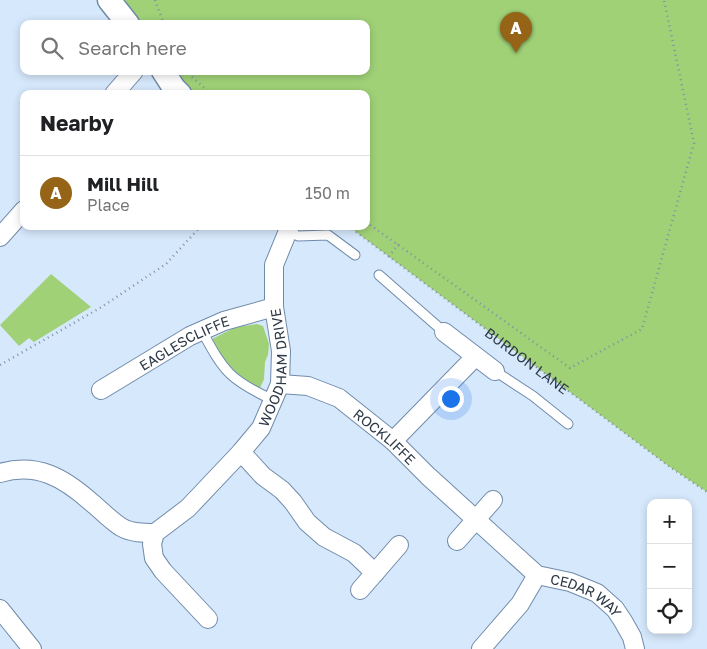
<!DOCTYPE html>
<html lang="en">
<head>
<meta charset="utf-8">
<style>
  :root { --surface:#fff; --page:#f6f6f6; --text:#202124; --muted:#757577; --line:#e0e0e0; --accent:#966417 }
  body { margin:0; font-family:"Golos Text",sans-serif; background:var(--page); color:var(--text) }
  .controls { position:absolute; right:15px; bottom:15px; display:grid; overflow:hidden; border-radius:10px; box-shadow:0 2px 8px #0003 }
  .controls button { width:45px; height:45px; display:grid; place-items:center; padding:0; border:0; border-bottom:1px solid var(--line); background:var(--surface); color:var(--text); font:25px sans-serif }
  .you { position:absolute; left:450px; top:398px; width:18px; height:18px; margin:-12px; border:4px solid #fff; border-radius:50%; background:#1a73e8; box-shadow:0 0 0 8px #1a73e833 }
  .badge { display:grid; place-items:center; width:32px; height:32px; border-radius:50%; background:var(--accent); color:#fff; font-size:16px; font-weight:700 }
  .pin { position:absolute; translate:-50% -41px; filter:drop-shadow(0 1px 2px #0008) }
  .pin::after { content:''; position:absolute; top:26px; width:18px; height:15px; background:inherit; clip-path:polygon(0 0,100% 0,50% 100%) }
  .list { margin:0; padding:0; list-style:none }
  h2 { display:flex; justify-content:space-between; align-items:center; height:65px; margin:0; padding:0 20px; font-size:21px }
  h2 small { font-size:16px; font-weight:400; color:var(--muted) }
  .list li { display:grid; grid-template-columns:32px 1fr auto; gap:15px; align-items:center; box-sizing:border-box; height:75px; padding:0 20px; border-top:1px solid var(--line) }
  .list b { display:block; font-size:19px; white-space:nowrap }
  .list p { margin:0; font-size:16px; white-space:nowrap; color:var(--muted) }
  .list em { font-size:16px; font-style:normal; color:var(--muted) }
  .icon { flex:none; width:28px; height:28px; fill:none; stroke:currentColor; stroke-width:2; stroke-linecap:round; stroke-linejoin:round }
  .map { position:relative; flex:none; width:707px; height:649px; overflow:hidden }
  .search { position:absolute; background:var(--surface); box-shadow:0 2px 8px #0003; left:20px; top:20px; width:350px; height:55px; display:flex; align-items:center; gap:12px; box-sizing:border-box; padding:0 18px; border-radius:10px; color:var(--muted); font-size:19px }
  .panel { position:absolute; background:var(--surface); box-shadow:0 2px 8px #0003; left:20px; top:90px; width:350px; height:140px; border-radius:10px }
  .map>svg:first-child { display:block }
</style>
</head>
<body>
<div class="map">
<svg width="707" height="649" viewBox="0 0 707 649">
  <rect width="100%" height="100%" fill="#d6e8fc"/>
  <g fill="#a0d177">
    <path d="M 126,0 L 707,0 L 707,492 L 670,467 L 348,226 L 366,226 L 366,94 L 180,94 L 163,71 L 366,71 L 366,24 L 128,24 L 117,8 Z"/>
    <path d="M 51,274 L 91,307 L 34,342 L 29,338 L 19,346 L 0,325 Z"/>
    <path d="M 257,324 L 263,326 L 269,344 L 268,355 L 265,362 L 264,379 L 260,388 C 235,375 225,363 212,339 L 236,327 Z"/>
  </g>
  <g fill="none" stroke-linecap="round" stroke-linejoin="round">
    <defs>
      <g id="service">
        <path d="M 287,231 L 298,236 L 328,235 L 355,255"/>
        <path d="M 379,275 L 444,332"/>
        <path d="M 202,331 C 224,372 230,380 273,400"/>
        <path d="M 495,371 L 533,396 L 568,424"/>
      </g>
      <g id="minor">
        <path d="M 114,94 L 134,71"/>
        <path d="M 0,237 L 24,210"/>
        <path d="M 444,332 L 495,371"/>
        <path id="s2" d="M 280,384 L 308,386 L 339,398 L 393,441 L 428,476 L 537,575 L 570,582 L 597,593 L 615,609 L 623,621 L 632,637 L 635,649"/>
        <path id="s3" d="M 101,390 L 190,336 L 224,321 L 274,307"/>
        <path d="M 393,441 L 475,357"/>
        <path d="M 241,452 L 263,476 L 282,490 L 293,502 L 307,522 L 324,537 L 354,553 L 375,573"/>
        <path d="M 0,473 C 37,462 64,478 91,502 C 101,510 110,520 121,527 C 131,533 144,533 155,533"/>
        <path d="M 457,541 L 493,500"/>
        <path d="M 360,590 L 399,545"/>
        <path d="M 0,609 L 32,649"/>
        <path id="s4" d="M 208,619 L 163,571 L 154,558 L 152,544 L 155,533 L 188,508 L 241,452 L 261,428 L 280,384 L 281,351 L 274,307 L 274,265 L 290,226"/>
        <path d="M 481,649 L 520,604 L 537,575"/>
      </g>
      <g id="tertiary">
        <path d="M 109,0 L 128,24"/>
        <path d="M 163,71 L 174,88 L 180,94"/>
      </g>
    </defs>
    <use href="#service" stroke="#708baa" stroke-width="11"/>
    <use href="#minor" stroke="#708baa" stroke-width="20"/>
    <use href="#tertiary" stroke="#708baa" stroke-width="25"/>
    <g stroke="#8190a0" stroke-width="2.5" stroke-dasharray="1 4" stroke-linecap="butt">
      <path d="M 155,0 L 164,24"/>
      <path d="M 192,77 L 211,94"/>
      <path d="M 366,222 L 570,368 L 642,329 L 694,143 L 664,0"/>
      <path id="s1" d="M 348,226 L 670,467 L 707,492"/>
      <path d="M 389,257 L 398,244"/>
      <path d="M 0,365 L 100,308 L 166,264 L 201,226"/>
    </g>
    <use href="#service" stroke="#fff" stroke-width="9"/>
    <use href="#minor" stroke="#fff" stroke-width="18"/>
    <use href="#tertiary" stroke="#fff" stroke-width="22"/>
  </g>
  <g text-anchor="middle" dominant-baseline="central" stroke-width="5" stroke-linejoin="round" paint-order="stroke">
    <g font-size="14" fill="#2d3946" stroke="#eef3fa">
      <text stroke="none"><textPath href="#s3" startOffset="96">EAGLESCLIFFE</textPath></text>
      <text stroke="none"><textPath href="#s1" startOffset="224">BURDON LANE</textPath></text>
      <text stroke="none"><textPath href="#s4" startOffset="320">WOODHAM DRIVE</textPath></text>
      <text stroke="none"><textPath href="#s2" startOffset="121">ROCKLIFFE</textPath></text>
      <text stroke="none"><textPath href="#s2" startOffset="381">CEDAR WAY</textPath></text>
    </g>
  </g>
</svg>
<div class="controls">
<button>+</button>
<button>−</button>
<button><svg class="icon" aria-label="locate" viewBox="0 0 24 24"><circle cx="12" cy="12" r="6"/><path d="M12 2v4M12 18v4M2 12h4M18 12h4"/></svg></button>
</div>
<div class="you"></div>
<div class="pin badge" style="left:516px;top:53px">A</div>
<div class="search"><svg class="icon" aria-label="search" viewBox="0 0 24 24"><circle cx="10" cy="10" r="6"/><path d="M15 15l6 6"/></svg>Search here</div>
<section class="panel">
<h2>Nearby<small></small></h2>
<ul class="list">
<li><span class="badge">A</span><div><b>Mill Hill</b><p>Place</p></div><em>150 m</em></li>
</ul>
</section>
</div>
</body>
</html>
